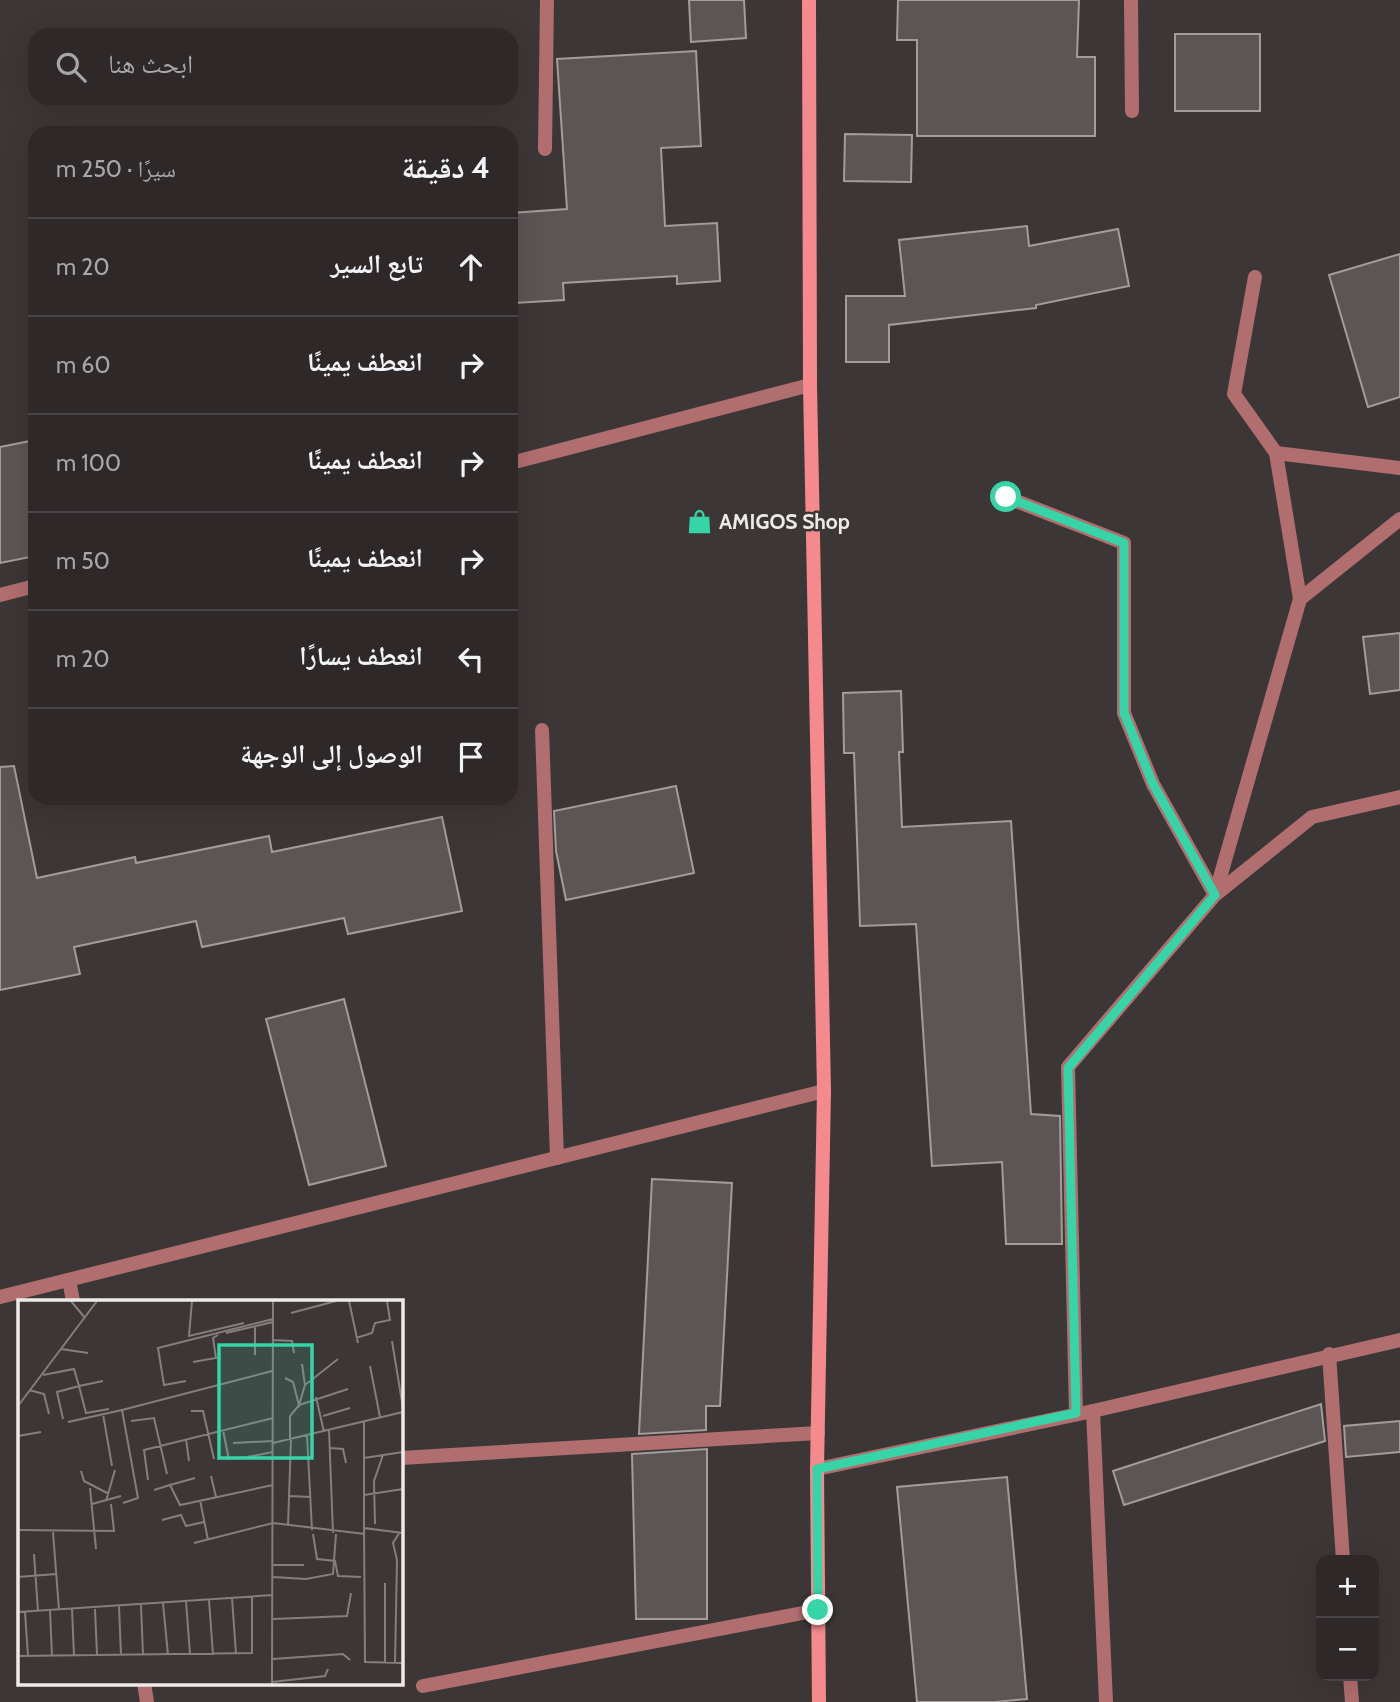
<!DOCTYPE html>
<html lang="ar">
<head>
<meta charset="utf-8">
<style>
  :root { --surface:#2e2828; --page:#363030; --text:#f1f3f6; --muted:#a7a6a8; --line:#494445 }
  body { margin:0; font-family:Cabin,"Noto Naskh Arabic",sans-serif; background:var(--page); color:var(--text); direction:rtl }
  .controls { position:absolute; right:21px; bottom:21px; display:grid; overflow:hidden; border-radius:14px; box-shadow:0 7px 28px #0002 }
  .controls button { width:63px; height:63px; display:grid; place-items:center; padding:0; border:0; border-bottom:2px solid var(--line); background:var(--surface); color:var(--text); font:35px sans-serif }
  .stop { position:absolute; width:21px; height:21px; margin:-16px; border:5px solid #36d4a7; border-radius:50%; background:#fff }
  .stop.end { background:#36d4a7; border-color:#fff; box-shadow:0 2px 7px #0008 }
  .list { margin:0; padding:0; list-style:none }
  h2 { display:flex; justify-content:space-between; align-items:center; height:91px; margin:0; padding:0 28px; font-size:30px }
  h2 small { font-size:23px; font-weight:400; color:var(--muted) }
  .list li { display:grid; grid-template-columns:46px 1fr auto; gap:21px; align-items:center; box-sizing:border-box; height:98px; padding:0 28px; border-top:2px solid var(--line) }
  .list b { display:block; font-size:26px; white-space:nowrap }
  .list em { font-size:23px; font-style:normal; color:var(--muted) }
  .icon { flex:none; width:38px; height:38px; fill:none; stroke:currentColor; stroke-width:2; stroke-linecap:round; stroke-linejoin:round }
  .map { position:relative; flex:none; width:1400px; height:1702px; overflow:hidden; direction:ltr }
  .search { position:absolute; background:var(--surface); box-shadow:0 7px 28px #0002; left:28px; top:28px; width:490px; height:77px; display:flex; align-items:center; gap:18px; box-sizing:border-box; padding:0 24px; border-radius:21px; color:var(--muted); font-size:26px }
  .panel { position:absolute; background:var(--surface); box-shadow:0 7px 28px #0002; left:28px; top:126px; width:490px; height:679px; border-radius:21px; direction:rtl }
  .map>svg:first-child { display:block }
</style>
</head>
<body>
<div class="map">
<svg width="1400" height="1702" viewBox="0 0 1400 1702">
  <rect width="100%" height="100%" fill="#3d3636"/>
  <g fill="#5c5555" stroke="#a49b9b" stroke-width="2">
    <path d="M 689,0 L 744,0 L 746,38 L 691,42 Z"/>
    <path d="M 898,0 L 1079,0 L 1077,57 L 1095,57 L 1095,136 L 917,136 L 917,40 L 897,40 Z"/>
    <rect x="1175" y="34" width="85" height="77"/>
    <path d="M 696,51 L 701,146 L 661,148 L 665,226 L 717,223 L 720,281 L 677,284 L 677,276 L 563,283 L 564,300 L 515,303 L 511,213 L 567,209 L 557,59 Z"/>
    <path d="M 845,134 L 912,135 L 911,182 L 844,181 Z"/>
    <path d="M 1027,226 L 1029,246 L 1118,229 L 1129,286 L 1036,305 L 1036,308 L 889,325 L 889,362 L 846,362 L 846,296 L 905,296 L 899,240 Z"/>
    <path d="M 1400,254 L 1400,397 L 1368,407 L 1329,275 Z"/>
    <path d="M 35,440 L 35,556 L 0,563 L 0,447 Z"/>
    <path d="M 1400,633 L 1400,690 L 1370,694 L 1363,637 Z"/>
    <path d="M 901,691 L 903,752 L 899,752 L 902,827 L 1011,821 L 1031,1114 L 1060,1116 L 1062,1244 L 1006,1244 L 1002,1162 L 932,1166 L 916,924 L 860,926 L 854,753 L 844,753 L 843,693 Z"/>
    <path d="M 14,766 L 37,878 L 135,857 L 136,863 L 269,836 L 272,852 L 442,817 L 462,911 L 348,934 L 344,918 L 202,947 L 196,921 L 74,947 L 80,974 L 0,990 L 0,767 Z"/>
    <path d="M 676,786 L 694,873 L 566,900 L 556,851 L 554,811 Z"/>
    <path d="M 344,999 L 386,1166 L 309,1185 L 266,1019 Z"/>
    <path d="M 652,1179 L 732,1183 L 720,1406 L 706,1406 L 706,1430 L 639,1434 Z"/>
    <path d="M 1321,1404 L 1325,1441 L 1124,1505 L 1113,1471 Z"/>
    <path d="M 1400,1421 L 1400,1452 L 1346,1457 L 1344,1426 Z"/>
    <path d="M 707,1449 L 707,1619 L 636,1619 L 632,1454 Z"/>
    <path d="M 1007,1477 L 1027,1699 L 995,1702 L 917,1702 L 897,1487 Z"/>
  </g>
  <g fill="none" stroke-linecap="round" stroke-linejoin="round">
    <path stroke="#b16e6f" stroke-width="14" d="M 542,730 L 557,1158"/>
    <g stroke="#b16e6f" stroke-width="14">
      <path d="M 1131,0 L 1132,111"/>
      <path d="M 545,149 L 547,0"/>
      <path d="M 1255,277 L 1234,394 L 1276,453 L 1300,599"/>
      <path d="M 1276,453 L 1400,468"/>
      <path d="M 511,463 L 810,385"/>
      <path d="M 1006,497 L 1124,543 L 1124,713 L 1153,784 L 1215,895 L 1300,599 L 1400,519"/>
      <path d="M 0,595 L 35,586"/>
      <path d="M 69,1280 L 73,1301"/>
      <path d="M 0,1297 L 824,1091"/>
      <path d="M 1329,1354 L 1343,1560"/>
      <path d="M 1093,1411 L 1106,1702"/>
      <path d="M 1076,1413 L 1068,1067 L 1215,895 L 1312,817 L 1400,797"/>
      <path d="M 401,1458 L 818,1433"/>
      <path d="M 817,1469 L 1093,1411 L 1400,1340"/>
      <path d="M 1350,1676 L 1352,1702"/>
      <path d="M 144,1683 L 147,1702"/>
      <path d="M 423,1686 L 818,1610"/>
    </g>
    <path stroke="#f48a8d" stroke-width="14" d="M 809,0 L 810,385 L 824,1091 L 817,1469 L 819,1702"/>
  </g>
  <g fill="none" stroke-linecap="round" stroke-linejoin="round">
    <path stroke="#36d4a7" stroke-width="9" d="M 818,1610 L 817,1469 L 1076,1413 L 1068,1068 L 1215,895 L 1153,784 L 1124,713 L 1124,543 L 1006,497"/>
  </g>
  <defs>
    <symbol id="shop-bare" viewBox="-9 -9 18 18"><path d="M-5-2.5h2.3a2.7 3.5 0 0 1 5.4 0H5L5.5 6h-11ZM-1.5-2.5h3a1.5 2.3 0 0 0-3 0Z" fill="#36d4a7" stroke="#3d3636" stroke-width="2.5" paint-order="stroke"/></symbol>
  </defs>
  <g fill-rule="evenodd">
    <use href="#shop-bare" x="682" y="504" width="35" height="35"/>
  </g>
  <g text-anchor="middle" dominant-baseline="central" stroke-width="5" stroke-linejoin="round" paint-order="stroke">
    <g font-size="21" font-weight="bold" fill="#efeaea" stroke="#3d3636" text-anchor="start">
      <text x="719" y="521">AMIGOS Shop</text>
    </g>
  </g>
  <g transform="translate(18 1300)">
    <rect width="385" height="385" fill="#3d3636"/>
    <path fill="none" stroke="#847e7e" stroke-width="2" d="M 53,1 L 67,18M 174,1 L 171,36 L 226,23M 331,1 L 340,43M 273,13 L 318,1M 208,33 L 255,22M 338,38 L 354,33 L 357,23 L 372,20 L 369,1M 254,40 L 274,41 L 276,53M 374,41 L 385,108M 43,49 L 70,53M 237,55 L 237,26M 175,62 L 198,58 L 195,38 L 200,35M 284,64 L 287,85M 352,66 L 362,117M 25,75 L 56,69 L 61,86 L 85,81M 267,78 L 275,82 L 281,105 L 287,85 L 320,59M 168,81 L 146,85 L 140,48 L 255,19M 11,90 L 26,94 L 31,114M 298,97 L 306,132M 0,106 L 79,1M 173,111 L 185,111 L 196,159M 85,114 L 94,166M 305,116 L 332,108M 45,119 L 39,92 L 61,86 L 68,113 L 91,109M 113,121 L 136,118 L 149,174M 50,122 L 104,110M 346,122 L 346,228 L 385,233M 205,130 L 211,160M 311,130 L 315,233M 289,135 L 294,230M 0,136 L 23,132M 168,139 L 171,161M 272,139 L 272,116 L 281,105 L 330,89M 215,143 L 255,141M 255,143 L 385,112M 312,148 L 325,149 L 328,163M 229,157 L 255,152M 346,158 L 385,152M 63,171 L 66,181 L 91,194M 193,176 L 198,197M 130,180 L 126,150 L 255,118M 152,185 L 177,178M 72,188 L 78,249M 136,190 L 152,185 L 162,205 L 255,185M 346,195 L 385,189M 271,196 L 293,197M 182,200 L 190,240M 88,201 L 97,170M 105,203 L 120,198 L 104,110 L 254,71M 74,204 L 103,196M 144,220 L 163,215 L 168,226 L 186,222M 357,224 L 356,181 L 365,155M 270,225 L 273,140M 346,228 L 347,362 L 385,363M 0,230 L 96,231 L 93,204M 35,232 L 41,310M 295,234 L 299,259 L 317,261 L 320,276 L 343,277M 176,243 L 255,223 L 347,234M 16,254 L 20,311M 255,265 L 286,265M 0,277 L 38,274M 255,277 L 288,279 L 315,274 L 318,234M 367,283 L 367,363M 214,298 L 218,354M 191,300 L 195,355M 168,301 L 172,354M 145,303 L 150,355M 123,305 L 125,355M 101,306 L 103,355M 54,309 L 56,356M 77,309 L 79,355M 32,310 L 34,356M 0,312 L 255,295M 7,312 L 10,356M 255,319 L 329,316 L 333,293M 0,356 L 234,353 L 234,297M 255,359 L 325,354 L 332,360M 377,363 L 379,260 L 375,243 L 382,232M 254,382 L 307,376 L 310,369M 254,384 L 255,1"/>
    <path fill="#36d4a7" fill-opacity="0.15" stroke="#36d4a7" stroke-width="3.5" d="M 201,45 L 294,45 L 294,158 L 201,158 Z"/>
    <rect width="385" height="385" fill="none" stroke="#efeaea" stroke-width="3.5"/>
  </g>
</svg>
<div class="controls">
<button>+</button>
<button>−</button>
</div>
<div class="stop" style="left:1006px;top:497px"></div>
<div class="stop end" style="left:818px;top:1610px"></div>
<div class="search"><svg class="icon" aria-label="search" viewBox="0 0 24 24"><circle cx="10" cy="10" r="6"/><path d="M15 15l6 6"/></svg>ابحث هنا</div>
<section class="panel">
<h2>4 دقيقة<small>سيرًا · 250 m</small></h2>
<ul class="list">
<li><svg class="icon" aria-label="ahead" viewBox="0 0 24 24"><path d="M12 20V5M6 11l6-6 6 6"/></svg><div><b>تابع السير</b></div><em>20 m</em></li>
<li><svg class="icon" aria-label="right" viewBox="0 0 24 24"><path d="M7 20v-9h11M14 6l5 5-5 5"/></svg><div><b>انعطف يمينًا</b></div><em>60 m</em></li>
<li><svg class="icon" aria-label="right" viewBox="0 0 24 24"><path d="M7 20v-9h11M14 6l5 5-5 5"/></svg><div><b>انعطف يمينًا</b></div><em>100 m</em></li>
<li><svg class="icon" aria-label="right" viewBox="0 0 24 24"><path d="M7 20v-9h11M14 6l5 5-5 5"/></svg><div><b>انعطف يمينًا</b></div><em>50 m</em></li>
<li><svg class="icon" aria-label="left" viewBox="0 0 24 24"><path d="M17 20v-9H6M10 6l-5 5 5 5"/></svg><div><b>انعطف يسارًا</b></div><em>20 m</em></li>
<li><svg class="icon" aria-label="arrive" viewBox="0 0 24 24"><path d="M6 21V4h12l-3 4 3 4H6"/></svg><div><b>الوصول إلى الوجهة</b></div></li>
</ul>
</section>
</div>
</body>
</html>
